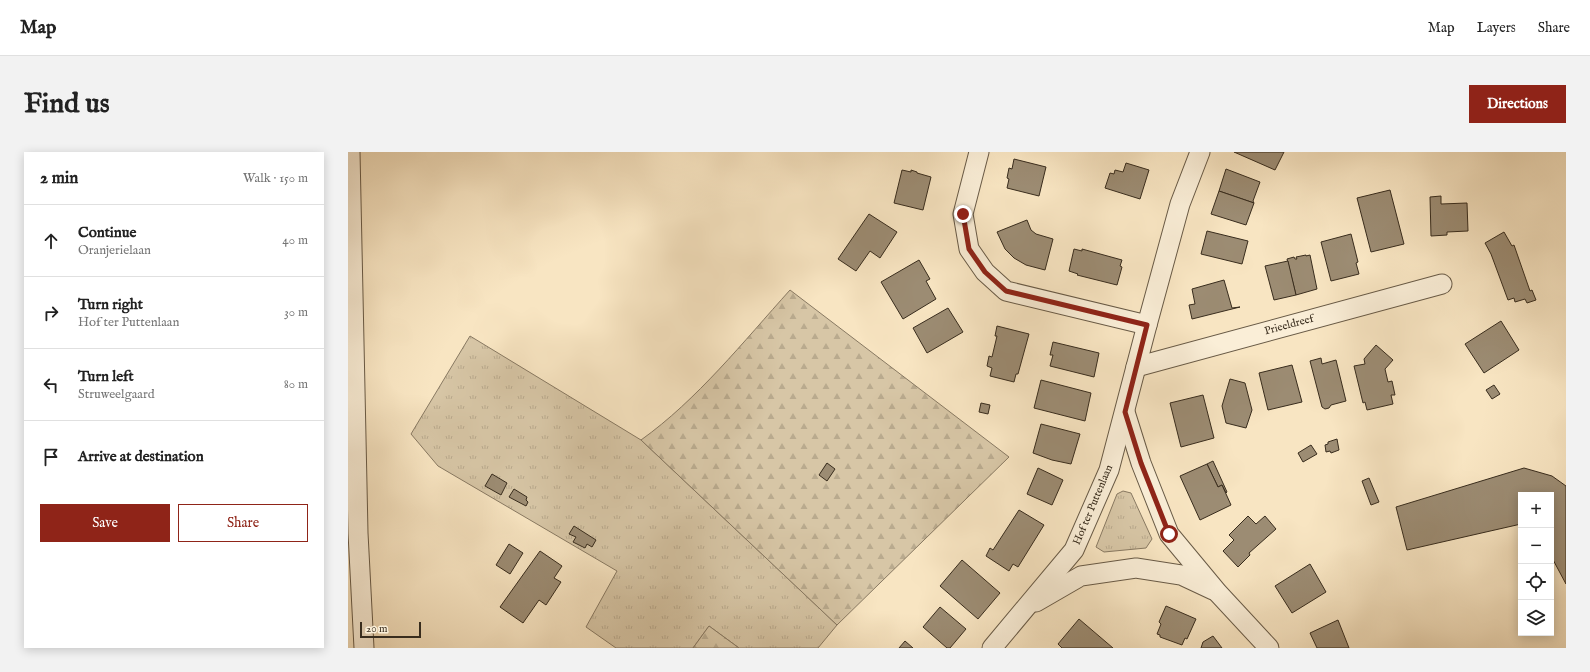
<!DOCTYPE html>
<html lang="en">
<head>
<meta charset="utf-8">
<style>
  :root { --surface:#fff; --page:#f2f2f2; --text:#222; --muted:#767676; --line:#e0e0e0; --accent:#8f2418 }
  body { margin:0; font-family:"IM FELL English",serif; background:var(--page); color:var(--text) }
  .controls { position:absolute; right:12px; bottom:12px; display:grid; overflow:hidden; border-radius:0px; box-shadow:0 2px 10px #0003 }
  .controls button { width:36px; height:36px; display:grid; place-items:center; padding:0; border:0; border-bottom:1px solid var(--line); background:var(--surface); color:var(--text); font:20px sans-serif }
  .scale { position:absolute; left:12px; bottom:10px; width:61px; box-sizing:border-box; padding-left:4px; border:2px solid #382c1d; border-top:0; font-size:11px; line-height:14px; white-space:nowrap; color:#382c1d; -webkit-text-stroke:3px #faeed7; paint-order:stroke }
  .stop { position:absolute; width:12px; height:12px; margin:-9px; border:3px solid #8f2418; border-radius:50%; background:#fff }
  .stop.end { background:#8f2418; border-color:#fff; box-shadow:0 1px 4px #0008 }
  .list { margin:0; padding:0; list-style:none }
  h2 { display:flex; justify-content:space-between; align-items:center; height:52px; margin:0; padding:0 16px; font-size:17px }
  h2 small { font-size:13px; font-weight:400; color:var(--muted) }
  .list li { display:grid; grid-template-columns:26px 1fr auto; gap:12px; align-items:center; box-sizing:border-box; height:72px; padding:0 16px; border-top:1px solid var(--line) }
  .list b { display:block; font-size:15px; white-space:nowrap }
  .list p { margin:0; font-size:13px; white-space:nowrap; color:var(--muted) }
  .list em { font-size:13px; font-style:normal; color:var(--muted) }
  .actions { display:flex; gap:8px; padding:12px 16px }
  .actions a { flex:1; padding:9px 0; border:1px solid var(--accent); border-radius:0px; text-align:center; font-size:14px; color:var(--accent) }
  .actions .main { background:var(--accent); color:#fff }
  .icon { flex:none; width:22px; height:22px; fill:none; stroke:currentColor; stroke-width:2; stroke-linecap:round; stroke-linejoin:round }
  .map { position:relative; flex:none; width:1218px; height:496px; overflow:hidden; border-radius:0px }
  header { display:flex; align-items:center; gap:24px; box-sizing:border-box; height:56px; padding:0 20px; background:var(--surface); border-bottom:1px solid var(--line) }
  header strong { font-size:19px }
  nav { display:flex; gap:22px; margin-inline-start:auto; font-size:14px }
  .intro { display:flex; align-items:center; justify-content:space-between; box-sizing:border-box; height:96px; padding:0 24px }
  h1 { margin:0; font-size:28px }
  .button { padding:10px 18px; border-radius:0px; background:var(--accent); color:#fff; font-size:14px; font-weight:700 }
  main { display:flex; gap:24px; padding:0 24px }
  aside { flex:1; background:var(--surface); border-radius:0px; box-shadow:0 2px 10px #0003 }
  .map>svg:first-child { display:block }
</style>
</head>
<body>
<header>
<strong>Map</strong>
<nav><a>Map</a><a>Layers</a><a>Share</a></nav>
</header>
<div class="intro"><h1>Find us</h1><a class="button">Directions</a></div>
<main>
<aside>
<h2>2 min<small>Walk · 150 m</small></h2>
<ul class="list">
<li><svg class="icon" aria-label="ahead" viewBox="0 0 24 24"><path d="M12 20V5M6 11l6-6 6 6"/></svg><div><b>Continue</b><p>Oranjerielaan</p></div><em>40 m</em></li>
<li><svg class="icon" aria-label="right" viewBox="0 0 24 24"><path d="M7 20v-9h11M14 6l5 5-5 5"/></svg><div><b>Turn right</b><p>Hof ter Puttenlaan</p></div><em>30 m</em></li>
<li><svg class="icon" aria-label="left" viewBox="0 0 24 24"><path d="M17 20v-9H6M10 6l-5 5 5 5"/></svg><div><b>Turn left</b><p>Struweelgaard</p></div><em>80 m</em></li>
<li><svg class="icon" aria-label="arrive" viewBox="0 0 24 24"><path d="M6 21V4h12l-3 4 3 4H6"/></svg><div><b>Arrive at destination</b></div></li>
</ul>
<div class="actions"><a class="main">Save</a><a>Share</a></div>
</aside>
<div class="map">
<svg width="1218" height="496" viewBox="0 0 1218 496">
  <defs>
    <pattern id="grass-tufts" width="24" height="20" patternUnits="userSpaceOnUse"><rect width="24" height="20" fill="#d7c6a6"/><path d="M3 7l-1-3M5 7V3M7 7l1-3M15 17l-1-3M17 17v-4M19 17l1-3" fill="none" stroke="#b9aa8e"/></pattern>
    <pattern id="forest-firs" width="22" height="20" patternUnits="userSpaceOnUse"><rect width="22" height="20" fill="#d7c6a6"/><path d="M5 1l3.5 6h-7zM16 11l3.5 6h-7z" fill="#b9aa8e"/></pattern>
  </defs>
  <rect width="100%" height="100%" fill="#f8e5c2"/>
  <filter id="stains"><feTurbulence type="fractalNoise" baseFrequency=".005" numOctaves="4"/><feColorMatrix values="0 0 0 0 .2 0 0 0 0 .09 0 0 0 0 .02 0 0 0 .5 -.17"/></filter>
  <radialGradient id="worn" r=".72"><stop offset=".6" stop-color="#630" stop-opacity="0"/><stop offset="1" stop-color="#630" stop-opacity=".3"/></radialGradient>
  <g fill="url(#grass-tufts)" stroke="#887962">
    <path d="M 122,184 L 293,288 L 489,473 L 470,496 L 391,496 L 361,474 L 345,496 L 268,496 L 238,475 L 269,419 L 90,314 L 63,282 Z"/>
    <path d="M 775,339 L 783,341 L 804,387 L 798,396 L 756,400 L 748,395 L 769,342 Z"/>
  </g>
  <g fill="url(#forest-firs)" stroke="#887962">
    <path d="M 442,138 L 661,305 L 489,473 L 293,288 C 349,248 396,189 442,138 Z"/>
    <path d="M 361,474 L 391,496 L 345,496 Z"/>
  </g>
  <g fill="#9c8c73" stroke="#382c1d">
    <path d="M 886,0 L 936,0 L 927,18 Z"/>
    <path d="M 666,7 L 698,15 L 691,44 L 659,36 L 661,27 L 659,26 L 661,16 L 664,17 Z"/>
    <path d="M 778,11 L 801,18 L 792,47 L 757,36 L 762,21 L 766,22 L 767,18 L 775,20 Z"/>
    <path d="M 878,17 L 912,30 L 905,49 L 906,51 L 871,39 Z"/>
    <path d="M 554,18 L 563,20 L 563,18 L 569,20 L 569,21 L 583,25 L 575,58 L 546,51 Z"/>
    <path d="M 1042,38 L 1056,92 L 1023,100 L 1009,46 Z"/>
    <path d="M 871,39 L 906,51 L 898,73 L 863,62 Z"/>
    <path d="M 1093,44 L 1093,52 L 1119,51 L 1120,79 L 1099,80 L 1099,83 L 1083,84 L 1082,45 Z"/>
    <path d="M 521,62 L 549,80 L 532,106 L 522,99 L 508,119 L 490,107 Z"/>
    <path d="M 679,68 L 683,78 L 688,82 L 705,87 L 697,118 L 678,113 L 666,106 L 657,97 L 649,80 Z"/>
    <path d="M 859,79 L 900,89 L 894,112 L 853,102 Z"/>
    <path d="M 1156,80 L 1164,94 L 1166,93 L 1182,139 L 1184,138 L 1188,148 L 1179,151 L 1177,147 L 1167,150 L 1166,146 L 1160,148 L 1143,102 L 1137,91 Z"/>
    <path d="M 1003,82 L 1010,110 L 1008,111 L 1011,122 L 983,129 L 973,90 Z"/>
    <path d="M 726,97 L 734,99 L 734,97 L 774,108 L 772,114 L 774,115 L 769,133 L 729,123 L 730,122 L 721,119 Z"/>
    <path d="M 958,103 L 958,104 L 962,103 L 969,137 L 948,143 L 939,107 L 946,105 L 947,107 L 949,107 L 948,105 Z"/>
    <path d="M 571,108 L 582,127 L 578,129 L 588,147 L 555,167 L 533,130 Z"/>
    <path d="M 940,109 L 948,143 L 926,148 L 917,114 Z"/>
    <path d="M 876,128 L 884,156 L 892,155 L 844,167 L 841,153 L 847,152 L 844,137 Z"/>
    <path d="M 600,156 L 615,180 L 579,201 L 565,176 Z"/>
    <path d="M 1153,169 L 1171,198 L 1136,221 L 1117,192 Z"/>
    <path d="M 649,174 L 681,182 L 670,222 L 668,222 L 666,230 L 642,224 L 644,216 L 639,214 L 641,204 L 644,205 L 649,184 L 647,184 Z"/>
    <path d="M 705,190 L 751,201 L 746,225 L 702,214 L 705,203 L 702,203 Z"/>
    <path d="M 1028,193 L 1045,208 L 1037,217 L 1040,230 L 1044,229 L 1047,243 L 1043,243 L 1045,252 L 1019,258 L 1017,250 L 1015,251 L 1006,214 L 1017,212 L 1016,207 Z"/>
    <path d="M 973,206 L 974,212 L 988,208 L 998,249 L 983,253 L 981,256 L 977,257 L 974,255 L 962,209 Z"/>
    <path d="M 944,213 L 954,250 L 920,258 L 911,221 Z"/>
    <path d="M 882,227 L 897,231 L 904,258 L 898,276 L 878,271 L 874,254 Z"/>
    <path d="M 693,228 L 743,241 L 737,269 L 686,256 Z"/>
    <path d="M 1146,233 L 1152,242 L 1144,247 L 1138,238 Z"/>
    <path d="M 855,243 L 866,286 L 833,295 L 822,251 Z"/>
    <path d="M 633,251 L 642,253 L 640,262 L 631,260 Z"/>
    <path d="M 693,272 L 732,282 L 723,312 L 704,308 L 685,301 Z"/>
    <path d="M 989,287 L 991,298 L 983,301 L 982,299 L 978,300 L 977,293 L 980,292 L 980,290 Z"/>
    <path d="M 963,293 L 969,302 L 955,310 L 950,301 Z"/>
    <path d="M 865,309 L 879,340 L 878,341 L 874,333 L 870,335 L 859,312 Z"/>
    <path d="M 479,311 L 487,317 L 479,329 L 471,323 Z"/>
    <path d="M 859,312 L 870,335 L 874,333 L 883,353 L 852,368 L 832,324 Z"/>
    <path d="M 690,316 L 715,328 L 704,353 L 679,342 Z"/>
    <path d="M 1176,316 L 1204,324 L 1218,334 L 1218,432 L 1203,404 L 1203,343 L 1173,343 L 1173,372 L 1059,398 L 1048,355 Z"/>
    <path d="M 144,322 L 159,331 L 153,343 L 137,334 Z"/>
    <path d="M 1021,326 L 1031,350 L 1023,353 L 1014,329 Z"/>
    <path d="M 166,337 L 179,345 L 178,348 L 180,350 L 178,354 L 161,345 Z"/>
    <path d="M 671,358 L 696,373 L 670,415 L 665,412 L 661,419 L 638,404 L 642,396 L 645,398 Z"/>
    <path d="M 900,364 L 908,372 L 917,364 L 928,377 L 901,401 L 902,403 L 890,415 L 875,399 L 886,388 L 881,383 Z"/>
    <path d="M 226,374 L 248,388 L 244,395 L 239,392 L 237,396 L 225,390 L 228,385 L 221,382 Z"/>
    <path d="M 161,392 L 175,401 L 162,422 L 148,413 Z"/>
    <path d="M 192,399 L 214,414 L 206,426 L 213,430 L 198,453 L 191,448 L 175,471 L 152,455 Z"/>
    <path d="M 614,408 L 652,441 L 630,467 L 592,434 Z"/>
    <path d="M 962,412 L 978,440 L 944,461 L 927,434 Z"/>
    <path d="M 818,454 L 848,467 L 839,487 L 837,486 L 834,493 L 812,485 L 812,483 L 809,482 L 813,472 L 811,470 Z"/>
    <path d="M 592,455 L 618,477 L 602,496 L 599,496 L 575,475 Z"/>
    <path d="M 731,467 L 765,496 L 714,496 L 710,492 Z"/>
    <path d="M 990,468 L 1001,496 L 969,496 L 962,481 Z"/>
    <path d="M 865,484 L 874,496 L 853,496 L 855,490 Z"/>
    <path d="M 557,489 L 565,496 L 551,496 Z"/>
  </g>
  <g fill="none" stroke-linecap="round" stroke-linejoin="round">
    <defs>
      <g id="minor">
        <path d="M 2,0 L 10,381 L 16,496"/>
        <path d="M 631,0 L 615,62 L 621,97 L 637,120 L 658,139 L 799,173"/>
        <path d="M 788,215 L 1094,132"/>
        <path d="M 777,260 L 793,311 L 821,382 L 870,441 L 921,496"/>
        <path d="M 688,450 L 733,424 L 788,416 L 833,423 L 865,438"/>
        <path d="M 644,496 L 726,398 L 761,318 L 799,173 L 832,52 L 852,0"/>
      </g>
    </defs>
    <use href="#minor" stroke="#685a46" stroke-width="21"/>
    <use href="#minor" stroke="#faeed7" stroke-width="19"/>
  </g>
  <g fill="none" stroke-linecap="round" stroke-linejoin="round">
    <path stroke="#8f2418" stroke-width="5" d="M 615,62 L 621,97 L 637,120 L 658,139 L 799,173 L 777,260 L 793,311 L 821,382"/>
  </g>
  <g text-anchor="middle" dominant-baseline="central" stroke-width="3.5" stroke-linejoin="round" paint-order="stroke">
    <g font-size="11" fill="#382c1d" stroke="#faeed7">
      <text transform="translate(941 173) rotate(-15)">Prieeldreef</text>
      <text transform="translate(745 353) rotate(-67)">Hof ter Puttenlaan</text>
    </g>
  </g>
  <rect width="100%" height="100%" filter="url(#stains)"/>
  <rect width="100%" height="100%" fill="url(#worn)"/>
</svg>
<div class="controls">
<button>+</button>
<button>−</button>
<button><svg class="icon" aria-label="locate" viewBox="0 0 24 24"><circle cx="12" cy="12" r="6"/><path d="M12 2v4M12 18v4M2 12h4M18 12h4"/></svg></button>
<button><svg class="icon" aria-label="layers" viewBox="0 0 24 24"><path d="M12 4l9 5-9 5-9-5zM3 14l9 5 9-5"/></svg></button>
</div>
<div class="scale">20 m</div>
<div class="stop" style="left:821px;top:382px"></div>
<div class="stop end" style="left:615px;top:62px"></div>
</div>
</main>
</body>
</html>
